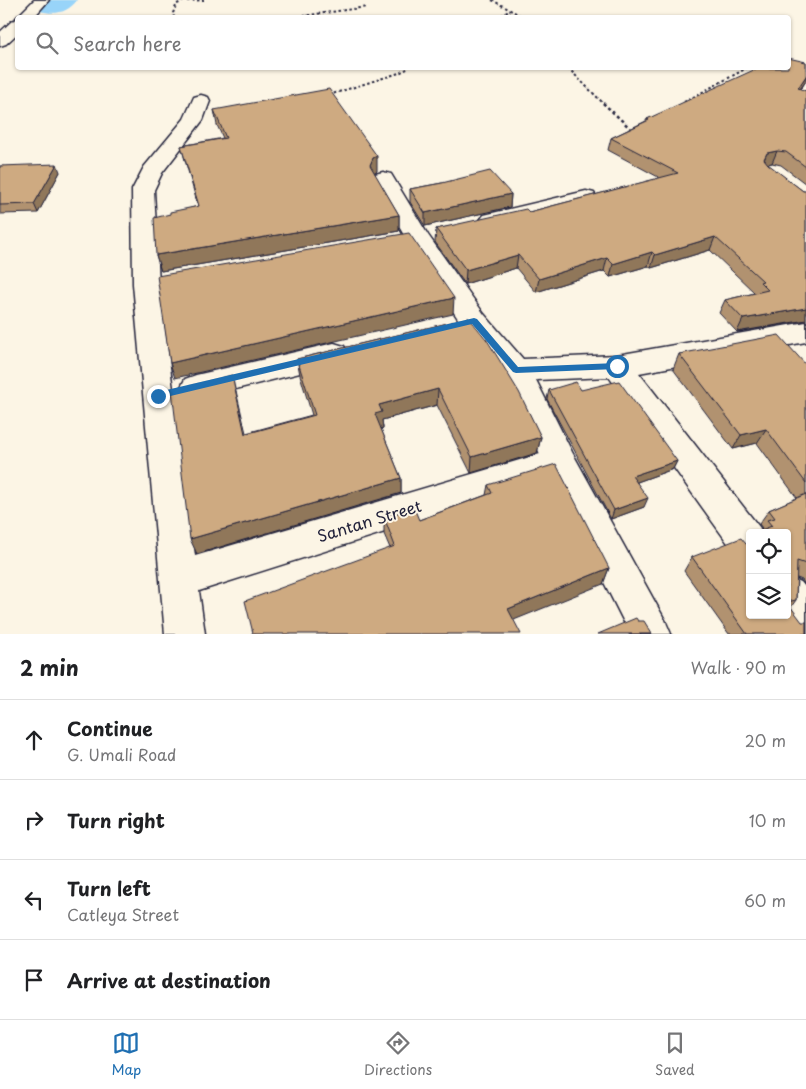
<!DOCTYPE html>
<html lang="en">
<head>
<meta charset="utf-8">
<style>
  :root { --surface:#fff; --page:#f2f2f2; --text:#202124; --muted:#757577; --line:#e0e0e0; --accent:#1f6fb2 }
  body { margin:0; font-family:"Playpen Sans",sans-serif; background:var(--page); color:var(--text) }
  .controls { position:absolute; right:15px; bottom:15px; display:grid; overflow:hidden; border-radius:5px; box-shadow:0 1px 4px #0004 }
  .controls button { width:45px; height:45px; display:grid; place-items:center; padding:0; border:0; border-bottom:1px solid var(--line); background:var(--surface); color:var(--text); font:25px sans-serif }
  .stop { position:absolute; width:15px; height:15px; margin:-11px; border:4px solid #1f6fb2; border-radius:50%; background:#fff }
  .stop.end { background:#1f6fb2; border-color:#fff; box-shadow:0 1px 5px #0008 }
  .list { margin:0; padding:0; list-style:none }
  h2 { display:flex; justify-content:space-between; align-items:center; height:65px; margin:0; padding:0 20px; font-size:21px }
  h2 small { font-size:16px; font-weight:400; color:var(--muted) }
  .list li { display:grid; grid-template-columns:32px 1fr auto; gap:15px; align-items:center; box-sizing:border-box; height:80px; padding:0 20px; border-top:1px solid var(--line) }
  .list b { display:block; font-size:19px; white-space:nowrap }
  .list p { margin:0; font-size:16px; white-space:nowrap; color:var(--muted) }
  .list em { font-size:16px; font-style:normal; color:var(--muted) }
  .icon { flex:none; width:28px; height:28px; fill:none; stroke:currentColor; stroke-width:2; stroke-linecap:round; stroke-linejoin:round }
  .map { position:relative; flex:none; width:806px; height:634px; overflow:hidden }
  .search { position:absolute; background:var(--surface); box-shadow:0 1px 4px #0004; left:15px; right:15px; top:15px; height:55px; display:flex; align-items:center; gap:12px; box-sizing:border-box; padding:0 18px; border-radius:5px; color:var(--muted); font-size:19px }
  .sheet { height:385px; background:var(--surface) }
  nav { display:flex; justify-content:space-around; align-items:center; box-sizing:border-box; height:70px; border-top:1px solid var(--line); background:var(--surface); font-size:14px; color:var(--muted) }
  nav a { display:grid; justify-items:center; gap:2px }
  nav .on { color:var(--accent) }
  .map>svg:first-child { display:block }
</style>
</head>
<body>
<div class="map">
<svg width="806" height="634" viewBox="0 0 806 634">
  <rect width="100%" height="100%" fill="#fcf5e5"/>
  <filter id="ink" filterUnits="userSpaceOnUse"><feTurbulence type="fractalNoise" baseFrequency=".02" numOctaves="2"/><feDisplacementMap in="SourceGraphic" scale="10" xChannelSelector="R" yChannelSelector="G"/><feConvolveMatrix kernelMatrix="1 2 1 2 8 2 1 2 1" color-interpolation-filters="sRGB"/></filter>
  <g filter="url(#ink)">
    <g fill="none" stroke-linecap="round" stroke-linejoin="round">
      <path fill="#98d4f9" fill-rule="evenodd" d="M 38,0 L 77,0 C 68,13 55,15 40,11 L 35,4 Z"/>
      <defs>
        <g id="minor">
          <path d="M 201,95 L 208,97 L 210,101 L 203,120 L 162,173 L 154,190 L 159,284 L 195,556 L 540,454 L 504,376 L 464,328 L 405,237 L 372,179 L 375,174 L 383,172 L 391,174 L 428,235 L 484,314 L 523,359 L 617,355 L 806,322 L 806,342 L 639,373 L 763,532 L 750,533 L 750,561 L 737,556 L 609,377 L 536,380 L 572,452 L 665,620 L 671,634 L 630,634 L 552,479 L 199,591 L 205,634 L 165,634 L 133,284 L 132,190 L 144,167 L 184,119 L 194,97 Z"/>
          <path d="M 586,191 L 594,193 L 597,198 L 594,203 L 492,227 L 484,225 L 480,220 L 484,215 Z"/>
          <path d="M 334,343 L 344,346 L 349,354 L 344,362 L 196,399 L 185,395 L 181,387 L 185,379 L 196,375 Z"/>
          <path d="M 787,576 L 801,582 L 806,588 L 806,634 L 792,633 L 778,615 L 787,615 Z"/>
        </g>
        <path id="highway" d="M 34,0 L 49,0 L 33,18 L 18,18 L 18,33 L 6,44 L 0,46 L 0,32 L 12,21 L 17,19 L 16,18 Z"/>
      </defs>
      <use href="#minor" stroke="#22223b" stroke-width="3"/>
      <use href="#highway" stroke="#22223b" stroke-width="3"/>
      <g stroke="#22223b" stroke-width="2" stroke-dasharray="2.5 2.5" stroke-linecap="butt">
        <path d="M 492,0 L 525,18"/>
        <path d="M 187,1 L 204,0"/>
        <path d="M 174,18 L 173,13 L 177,4 L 186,0"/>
        <path d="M 288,18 L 367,7"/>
        <path d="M 497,18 L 509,11"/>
        <path d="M 568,68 L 605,105"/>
        <path d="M 329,95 L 399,73 L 409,68"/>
        <path d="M 684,102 L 747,68"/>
      </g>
      <path stroke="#22223b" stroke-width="2.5" stroke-dasharray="3 3" stroke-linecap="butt" d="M 603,103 L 632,130"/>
      <use href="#minor" fill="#fcf5e5" fill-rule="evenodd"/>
      <use href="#highway" fill="#fcf5e5" fill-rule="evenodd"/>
    </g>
    <g fill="#b1926f" stroke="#22223b">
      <path d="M 806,62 L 806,81 L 801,89 L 806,91 L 806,184 L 781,165 L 772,163 L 767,164 L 803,191 L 806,191 L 806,321 L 737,332 L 719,313 L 725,300 L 755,293 L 710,250 L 651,268 L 648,266 L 610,277 L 604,271 L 536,292 L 516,268 L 465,284 L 435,242 L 436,229 L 529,212 L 660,178 L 608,150 L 611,138 L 646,121 L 647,119 Z"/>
      <path d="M 214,110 L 377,171 L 374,173 L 399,215 L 399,231 L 161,271 L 156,255 L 170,214 L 198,206 L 181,146 L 223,138 L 217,125 Z"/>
      <path d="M 0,166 L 60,172 L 38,213 L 0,214 Z"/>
      <path d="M 442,183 L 511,194 L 510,207 L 425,226 L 410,202 L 410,189 Z"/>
      <path d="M 469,318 L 541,437 L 537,453 L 471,473 L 437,405 L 382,420 L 383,428 L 381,429 L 401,478 L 401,493 L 197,554 L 236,391 L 246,433 L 312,415 L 300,375 L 297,359 Z"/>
      <path d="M 679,354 L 806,365 L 806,586 L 802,580 L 797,578 L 796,600 L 791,607 L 806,634 L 729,634 L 684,571 L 692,557 L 750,615 L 787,533 L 758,533 L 762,528 L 759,524 L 769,510 L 797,498 L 757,443 L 733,449 L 673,369 Z"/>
      <path d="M 549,390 L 581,390 L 677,461 L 673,469 L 637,482 L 644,507 L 611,519 L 547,399 Z"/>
      <path d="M 488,485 L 609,568 L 603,584 L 390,548 L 384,534 L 384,517 L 419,520 L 486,495 Z"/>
    </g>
    <g fill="#90775a" stroke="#22223b">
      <path d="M 806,76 L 806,81 L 793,99 L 798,88 Z"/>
      <path d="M 777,151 L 772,163 L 762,165 L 767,153 Z"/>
      <path d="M 377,156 L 377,171 L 373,173 L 370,165 L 373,158 Z"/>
      <path d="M 57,164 L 60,172 L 38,213 L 34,204 Z"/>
      <path d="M 511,194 L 510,207 L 425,226 L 425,213 Z"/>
      <path d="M 399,215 L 399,231 L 161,271 L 156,255 Z"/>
      <path d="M 715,237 L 710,250 L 651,268 L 655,255 Z"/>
      <path d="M 652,252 L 648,266 L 610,277 L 613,264 Z"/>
      <path d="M 518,255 L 516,268 L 465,284 L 466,270 Z"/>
      <path d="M 607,258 L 604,271 L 536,292 L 539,279 Z"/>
      <path d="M 454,298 L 453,314 L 175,378 L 170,363 Z"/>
      <path d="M 806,308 L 806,320 L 737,332 L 743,319 Z"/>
      <path d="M 438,389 L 437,405 L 382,420 L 383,428 L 375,430 L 375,414 L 379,405 Z"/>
      <path d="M 766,429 L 757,443 L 733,449 L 741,435 Z"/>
      <path d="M 541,437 L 537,453 L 471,473 L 472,457 Z"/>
      <path d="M 677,461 L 673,469 L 629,485 L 632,476 Z"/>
      <path d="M 401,478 L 401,493 L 197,554 L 190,539 Z"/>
      <path d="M 648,498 L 644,507 L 611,519 L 614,510 Z"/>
      <path d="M 609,568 L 603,584 L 504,624 L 508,609 Z"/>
    </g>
    <g fill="#ceaa81" stroke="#22223b">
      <path d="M 788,58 L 806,62 L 806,76 L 798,88 L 806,91 L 806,167 L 786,152 L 777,151 L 767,153 L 764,159 L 768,164 L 803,191 L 806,191 L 806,308 L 743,319 L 725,300 L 768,290 L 760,282 L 763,281 L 715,237 L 655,255 L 652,252 L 613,264 L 607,258 L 539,279 L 518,255 L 466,270 L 436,229 L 526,209 L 529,212 L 678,173 L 611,138 L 649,120 L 647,119 L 758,68 L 788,68 Z"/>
      <path d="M 329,89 L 377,156 L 373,158 L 370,165 L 399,215 L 156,255 L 154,218 L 170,214 L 170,212 L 199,206 L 181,146 L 226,138 L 214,110 Z"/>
      <path d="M 57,164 L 34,204 L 0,205 L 0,166 Z"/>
      <path d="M 490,171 L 511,194 L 425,213 L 410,189 L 442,183 Z"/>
      <path d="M 409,233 L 454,298 L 170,363 L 157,276 Z"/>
      <path d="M 469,318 L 487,340 L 519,392 L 541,437 L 472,457 L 438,389 L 379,405 L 382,412 L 375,414 L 401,478 L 190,539 L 172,391 L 232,375 L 245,434 L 315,415 L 297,359 Z"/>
      <path d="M 779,335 L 806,365 L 806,483 L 766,429 L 741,435 L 679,354 Z"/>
      <path d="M 619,381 L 677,461 L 632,476 L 648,498 L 614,510 L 549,390 L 576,382 L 581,390 Z"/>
      <path d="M 556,464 L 609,568 L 508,609 L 521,634 L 251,634 L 253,633 L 245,601 L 395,546 L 384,517 L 414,508 L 419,520 L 492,493 L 488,485 Z"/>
      <path d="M 806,494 L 806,564 L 797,561 L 796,600 L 787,602 L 787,533 L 761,533 L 761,530 L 772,526 L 767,520 L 775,518 L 769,510 Z"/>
      <path d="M 741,538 L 746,544 L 750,545 L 750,615 L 787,615 L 787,602 L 802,622 L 806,622 L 806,634 L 747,634 L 692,557 Z"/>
      <path d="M 636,618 L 638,621 L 644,621 L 652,634 L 598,634 Z"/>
    </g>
  </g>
  <path fill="#1f6fb2" d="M 474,318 L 477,319 L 518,367 L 617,363 L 621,366 L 617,369 L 516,373 L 513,372 L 472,324 L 158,399 L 154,396 L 158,392 Z"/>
  <g text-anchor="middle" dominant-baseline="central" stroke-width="4" stroke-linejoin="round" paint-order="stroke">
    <g font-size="16" fill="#22223b" stroke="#fcf5e5">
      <text transform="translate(369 520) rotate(-17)">Santan Street</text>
    </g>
  </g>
</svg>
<div class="controls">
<button><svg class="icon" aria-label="locate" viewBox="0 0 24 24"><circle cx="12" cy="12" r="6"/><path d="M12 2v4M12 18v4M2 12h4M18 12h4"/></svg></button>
<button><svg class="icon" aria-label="layers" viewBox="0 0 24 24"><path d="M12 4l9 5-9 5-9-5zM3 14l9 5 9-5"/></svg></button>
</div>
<div class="stop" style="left:617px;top:366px"></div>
<div class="stop end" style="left:158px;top:396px"></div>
<div class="search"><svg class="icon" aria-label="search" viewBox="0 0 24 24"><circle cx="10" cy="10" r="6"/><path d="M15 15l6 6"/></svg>Search here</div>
</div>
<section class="sheet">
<h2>2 min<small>Walk · 90 m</small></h2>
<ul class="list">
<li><svg class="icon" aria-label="ahead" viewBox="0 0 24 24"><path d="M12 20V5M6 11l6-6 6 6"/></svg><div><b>Continue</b><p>G. Umali Road</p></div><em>20 m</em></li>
<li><svg class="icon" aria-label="right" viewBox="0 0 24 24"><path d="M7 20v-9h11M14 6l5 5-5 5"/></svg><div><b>Turn right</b></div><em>10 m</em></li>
<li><svg class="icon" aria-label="left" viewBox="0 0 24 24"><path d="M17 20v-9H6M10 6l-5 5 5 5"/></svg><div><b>Turn left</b><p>Catleya Street</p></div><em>60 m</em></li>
<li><svg class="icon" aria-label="arrive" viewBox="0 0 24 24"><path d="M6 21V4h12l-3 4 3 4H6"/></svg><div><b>Arrive at destination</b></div></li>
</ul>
</section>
<nav>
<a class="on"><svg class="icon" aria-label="map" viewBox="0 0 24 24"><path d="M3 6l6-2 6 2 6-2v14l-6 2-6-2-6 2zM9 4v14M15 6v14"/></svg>Map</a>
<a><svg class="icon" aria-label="directions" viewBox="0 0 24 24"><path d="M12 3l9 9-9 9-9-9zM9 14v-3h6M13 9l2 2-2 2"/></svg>Directions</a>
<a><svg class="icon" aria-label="saved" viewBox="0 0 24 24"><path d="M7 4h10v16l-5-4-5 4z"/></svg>Saved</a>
</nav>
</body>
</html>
